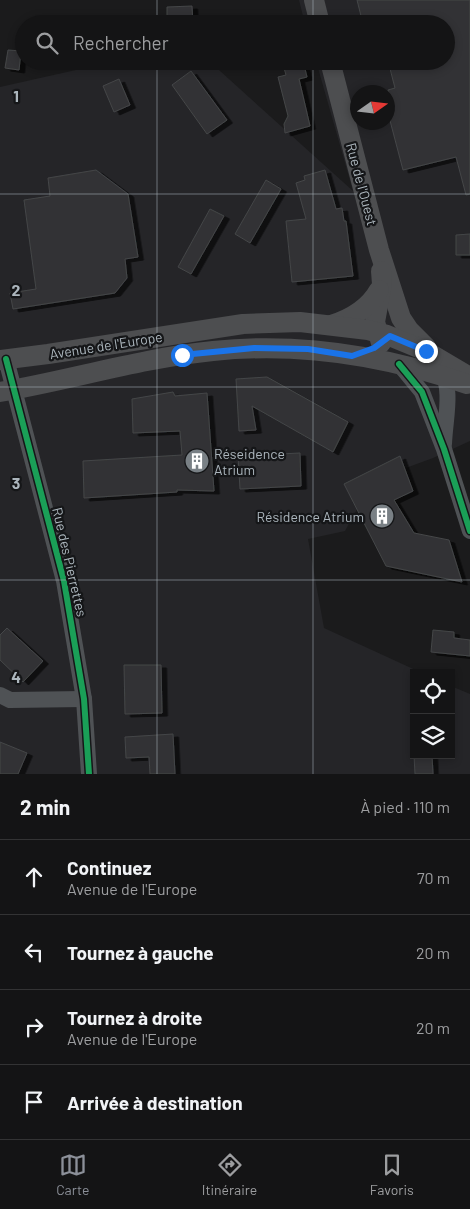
<!DOCTYPE html>
<html lang="fr">
<head>
<meta charset="utf-8">
<style>
  :root { --surface:#141415; --page:#212122; --text:#f1f3f6; --muted:#9d9ea0; --line:#333334; --accent:#8c9099 }
  body { margin:0; font-family:Barlow,sans-serif; background:var(--page); color:var(--text) }
  .controls { position:absolute; right:15px; bottom:15px; display:grid; overflow:hidden; border-radius:0px; box-shadow:0 2px 8px #0003 }
  .controls button { width:45px; height:45px; display:grid; place-items:center; padding:0; border:0; border-bottom:1px solid var(--line); background:var(--surface); color:var(--text); font:25px sans-serif }
  .compass { position:absolute; left:350px; top:85px; width:45px; height:45px; border-radius:50%; background:var(--surface); box-shadow:0 2px 8px #0003; rotate:76deg }
  .stop { position:absolute; width:15px; height:15px; margin:-11px; border:4px solid #1a73e8; border-radius:50%; background:#fff }
  .stop.end { background:#1a73e8; border-color:#fff; box-shadow:0 1px 5px #0008 }
  .list { margin:0; padding:0; list-style:none }
  h2 { display:flex; justify-content:space-between; align-items:center; height:65px; margin:0; padding:0 20px; font-size:21px }
  h2 small { font-size:16px; font-weight:400; color:var(--muted) }
  .list li { display:grid; grid-template-columns:32px 1fr auto; gap:15px; align-items:center; box-sizing:border-box; height:75px; padding:0 20px; border-top:1px solid var(--line) }
  .list b { display:block; font-size:19px; white-space:nowrap }
  .list p { margin:0; font-size:16px; white-space:nowrap; color:var(--muted) }
  .list em { font-size:16px; font-style:normal; color:var(--muted) }
  .icon { flex:none; width:28px; height:28px; fill:none; stroke:currentColor; stroke-width:2; stroke-linecap:round; stroke-linejoin:round }
  .map { position:relative; flex:none; width:470px; height:774px; overflow:hidden }
  .search { position:absolute; background:var(--surface); box-shadow:0 2px 8px #0003; left:15px; right:15px; top:15px; height:55px; display:flex; align-items:center; gap:12px; box-sizing:border-box; padding:0 18px; border-radius:28px; color:var(--muted); font-size:19px }
  .sheet { height:365px; background:var(--surface) }
  nav { display:flex; justify-content:space-around; align-items:center; box-sizing:border-box; height:70px; border-top:1px solid var(--line); background:var(--surface); font-size:14px; color:var(--muted) }
  nav a { display:grid; justify-items:center; gap:2px }
  nav .on { color:var(--accent) }
  .map>svg:first-child { display:block }
</style>
</head>
<body>
<div class="map">
<svg width="470" height="774" viewBox="0 0 470 774">
  <defs>
    <filter id="shadow"><feDropShadow dx="5.5" dy="3" stdDeviation="0" flood-color="#0009"/></filter>
  </defs>
  <rect width="100%" height="100%" fill="#1b1b1c"/>
  <path fill="#252528" fill-rule="evenodd" d="M 299,0 L 470,0 L 470,441 L 433,458 L 373,480 L 345,531 L 308,539 L 324,628 L 422,673 L 414,673 L 414,755 L 451,755 L 451,686 L 470,694 L 470,774 L 0,774 L 0,87 L 116,61 L 209,61 L 353,191 L 316,61 L 446,61 L 446,24 L 305,24 ZM 358,92 L 388,92 L 388,122 L 358,122 Z"/>
  <g fill="#333334" stroke="#444648" filter="url(#shadow)">
    <path d="M 357,0 L 470,0 L 470,194 L 466,195 L 456,157 L 403,170 L 388,113 L 388,90 L 395,88 L 388,61 L 446,61 L 446,24 L 363,24 Z"/>
    <path d="M 192,6 L 193,24 L 167,24 L 167,7 Z"/>
    <path d="M 8,50 L 21,51 L 19,70 L 5,68 Z"/>
    <path d="M 282,61 L 303,61 L 307,77 L 299,79 L 310,126 L 285,133 L 284,124 L 288,116 L 278,77 L 286,75 Z"/>
    <path d="M 191,71 L 227,120 L 207,134 L 172,85 Z"/>
    <path d="M 119,79 L 130,105 L 114,112 L 103,86 Z"/>
    <path d="M 96,170 L 128,194 L 138,257 L 125,259 L 127,278 L 115,293 L 13,309 L 10,293 L 36,289 L 24,200 L 50,196 L 48,178 Z"/>
    <path d="M 325,170 L 336,209 L 342,208 L 344,221 L 346,221 L 353,276 L 292,282 L 286,221 L 306,219 L 296,183 L 305,180 L 304,176 Z"/>
    <path d="M 266,180 L 281,189 L 250,243 L 235,234 Z"/>
    <path d="M 210,209 L 224,216 L 191,274 L 178,267 Z"/>
    <path d="M 470,234 L 470,255 L 456,255 L 456,235 Z"/>
    <path d="M 267,377 L 348,422 L 333,452 L 252,406 L 256,430 L 239,431 L 236,379 Z"/>
    <path d="M 173,392 L 175,396 L 207,393 L 214,491 L 177,490 L 177,492 L 84,498 L 83,461 L 182,455 L 180,431 L 133,433 L 132,399 Z"/>
    <path d="M 300,453 L 301,486 L 240,489 L 238,456 Z"/>
    <path d="M 400,456 L 413,491 L 394,500 L 414,533 L 449,540 L 462,582 L 386,566 L 344,484 Z"/>
    <path d="M 7,628 L 43,661 L 23,682 L 0,660 L 0,635 Z"/>
    <path d="M 433,630 L 454,632 L 454,638 L 470,640 L 470,656 L 431,652 Z"/>
    <path d="M 124,665 L 161,665 L 162,713 L 125,714 Z"/>
    <path d="M 173,734 L 175,774 L 150,774 L 149,757 L 126,758 L 125,737 Z"/>
    <path d="M 0,742 L 27,753 L 18,774 L 0,774 Z"/>
    <path d="M 414,755 L 432,755 L 433,774 L 415,774 Z"/>
  </g>
  <g fill="none" stroke-linecap="round" stroke-linejoin="round">
    <g stroke="#4f5255" stroke-width="16">
      <path d="M 6,359 L 64,581 L 84,699 L 89,774"/>
      <path d="M 399,364 L 422,392 L 444,449 L 470,531"/>
      <path d="M 441,367 C 453,392 445,418 444,444"/>
      <path d="M 0,695 L 10,700 L 84,699"/>
    </g>
    <g stroke="#4d4e50" stroke-width="20">
      <path d="M 314,0 L 320,24"/>
      <path d="M 330,61 L 379,250 L 401,318 L 409,330 L 426,347"/>
      <path d="M 381,271 L 382,284 L 375,322 L 381,343"/>
      <path d="M 331,325 C 350,319 369,308 379,290"/>
      <path d="M 0,360 L 48,354 L 243,324 L 300,322 L 368,330 L 387,335 L 426,351 L 470,377"/>
      <path d="M 0,392 C 71,380 141,358 213,351 C 299,342 386,356 467,384"/>
    </g>
    <defs>
      <g id="cycleway">
        <path d="M 6,359 L 64,581 L 84,699 L 89,774"/>
        <path d="M 399,364 L 422,392 L 444,449 L 470,531"/>
      </g>
    </defs>
    <use href="#cycleway" stroke="#151618" stroke-width="9"/>
    <use href="#cycleway" stroke="#1a9f57" stroke-width="6"/>
  </g>
  <g fill="none" stroke-linecap="round" stroke-linejoin="round">
    <path stroke="#1a73e8" stroke-width="6" d="M 182,355 L 254,348 L 308,349 L 352,356 L 374,348 L 390,336 L 426,351"/>
  </g>
  <path fill="none" stroke="#acb6bd" stroke-width="1" stroke-opacity="0.55" d="M 157,0 L 157,24M 313,0 L 313,24M 157,61 L 157,774M 313,61 L 313,774M 0,194 L 470,194M 0,387 L 470,387M 0,580 L 470,580"/>
  <defs>
    <symbol id="building-disc" viewBox="-11 -11 22 22"><circle r="9.5" fill="#798085" stroke="#151618"/><path d="M-4-6H4V6H1V3H-1V6H-4ZM-2.5-4.3h1.7v1.8h-1.7ZM.8-4.3h1.7v1.8H.8ZM-2.5-1h1.7V.8h-1.7ZM.8-1h1.7V.8H.8Z" fill="#fff"/></symbol>
  </defs>
  <g fill-rule="evenodd">
    <use href="#building-disc" x="183" y="447" width="28" height="28"/>
    <use href="#building-disc" x="368" y="502" width="28" height="28"/>
  </g>
  <g text-anchor="middle" dominant-baseline="central" stroke-width="4.5" stroke-linejoin="round" paint-order="stroke">
    <g font-size="14" fill="#acb6bd" stroke="#151618">
      <text transform="translate(362 184) rotate(75)">Rue de l'Ouest</text>
      <text transform="translate(106 345) rotate(-9)">Avenue de l'Europe</text>
      <text transform="translate(70 562) rotate(77)">Rue des Pierrettes</text>
    </g>
    <g font-size="14" fill="#acb6bd" stroke="#151618" text-anchor="start">
      <text x="214" y="453">Réseidence<tspan x="214" dy="16">Atrium</tspan></text>
      <text x="364" y="516" text-anchor="end">Résidence Atrium</text>
    </g>
  </g>
  <g font-size="16" text-anchor="middle" font-weight="bold" fill="#acb6bd" stroke="#151618" stroke-width="4.5" stroke-linejoin="round" paint-order="stroke">
    <text x="16" y="102">1</text>
    <text x="16" y="296">2</text>
    <text x="16" y="489">3</text>
    <text x="16" y="683">4</text>
  </g>
</svg>
<div class="controls">
<button><svg class="icon" aria-label="locate" viewBox="0 0 24 24"><circle cx="12" cy="12" r="6"/><path d="M12 2v4M12 18v4M2 12h4M18 12h4"/></svg></button>
<button><svg class="icon" aria-label="layers" viewBox="0 0 24 24"><path d="M12 4l9 5-9 5-9-5zM3 14l9 5 9-5"/></svg></button>
</div>
<svg class="compass" viewBox="-18 -18 36 36"><path d="M0-13l5 13h-10z" fill="#e53935"/><path d="M0 13l5-13h-10z" fill="#9d9ea0"/></svg>
<div class="stop" style="left:182px;top:355px"></div>
<div class="stop end" style="left:426px;top:351px"></div>
<div class="search"><svg class="icon" aria-label="search" viewBox="0 0 24 24"><circle cx="10" cy="10" r="6"/><path d="M15 15l6 6"/></svg>Rechercher</div>
</div>
<section class="sheet">
<h2>2 min<small>À pied · 110 m</small></h2>
<ul class="list">
<li><svg class="icon" aria-label="ahead" viewBox="0 0 24 24"><path d="M12 20V5M6 11l6-6 6 6"/></svg><div><b>Continuez</b><p>Avenue de l'Europe</p></div><em>70 m</em></li>
<li><svg class="icon" aria-label="left" viewBox="0 0 24 24"><path d="M17 20v-9H6M10 6l-5 5 5 5"/></svg><div><b>Tournez à gauche</b></div><em>20 m</em></li>
<li><svg class="icon" aria-label="right" viewBox="0 0 24 24"><path d="M7 20v-9h11M14 6l5 5-5 5"/></svg><div><b>Tournez à droite</b><p>Avenue de l'Europe</p></div><em>20 m</em></li>
<li><svg class="icon" aria-label="arrive" viewBox="0 0 24 24"><path d="M6 21V4h12l-3 4 3 4H6"/></svg><div><b>Arrivée à destination</b></div></li>
</ul>
</section>
<nav>
<a class="on"><svg class="icon" aria-label="map" viewBox="0 0 24 24"><path d="M3 6l6-2 6 2 6-2v14l-6 2-6-2-6 2zM9 4v14M15 6v14"/></svg>Carte</a>
<a><svg class="icon" aria-label="directions" viewBox="0 0 24 24"><path d="M12 3l9 9-9 9-9-9zM9 14v-3h6M13 9l2 2-2 2"/></svg>Itinéraire</a>
<a><svg class="icon" aria-label="saved" viewBox="0 0 24 24"><path d="M7 4h10v16l-5-4-5 4z"/></svg>Favoris</a>
</nav>
</body>
</html>
